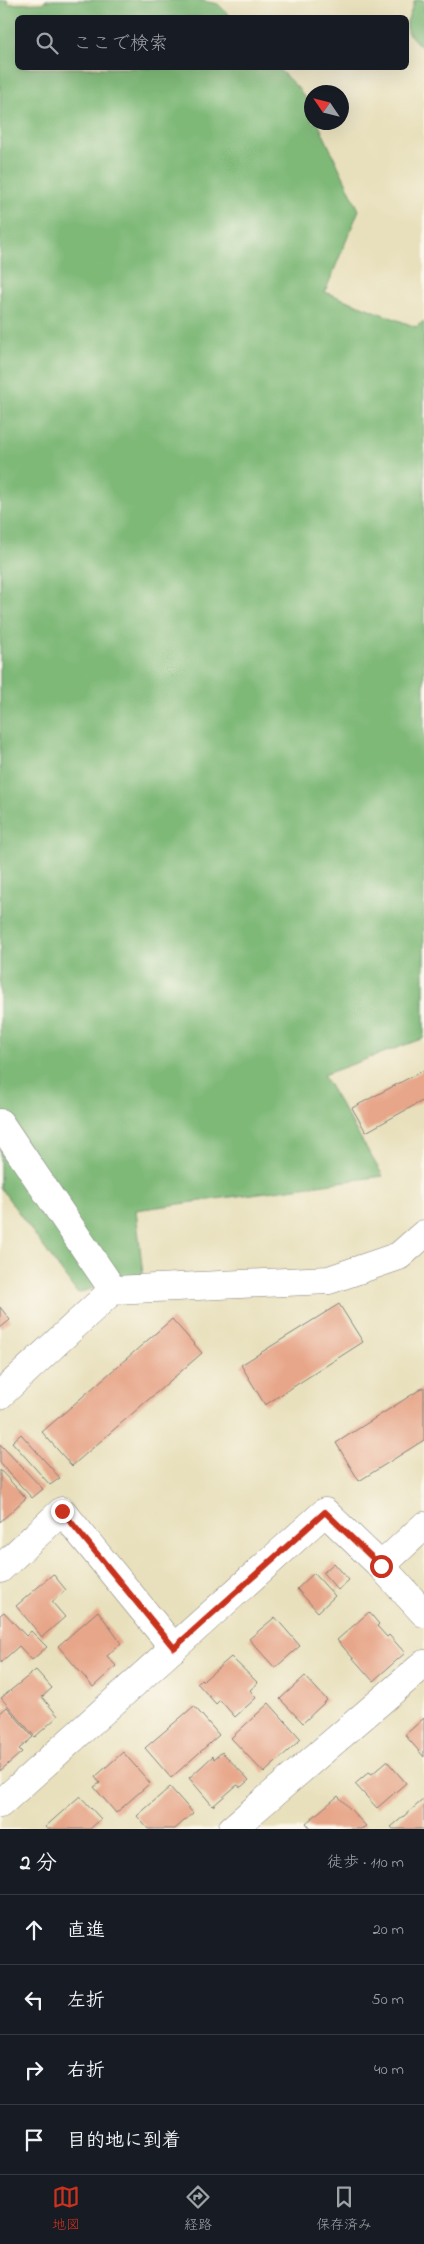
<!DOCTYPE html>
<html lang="ja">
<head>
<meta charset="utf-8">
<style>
  :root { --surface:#171b24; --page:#20242c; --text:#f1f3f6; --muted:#9ea1a6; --line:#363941; --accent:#c8321e }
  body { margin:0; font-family:"Indie Flower","Klee One",sans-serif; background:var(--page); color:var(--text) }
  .compass { position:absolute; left:304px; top:85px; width:45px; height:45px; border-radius:50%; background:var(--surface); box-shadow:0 5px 20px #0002; rotate:305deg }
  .stop { position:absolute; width:15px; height:15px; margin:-11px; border:4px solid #c8321e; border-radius:50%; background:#fff }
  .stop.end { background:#c8321e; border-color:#fff; box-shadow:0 1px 5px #0008 }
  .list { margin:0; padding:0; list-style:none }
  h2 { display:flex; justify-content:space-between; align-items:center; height:65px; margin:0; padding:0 20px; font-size:21px }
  h2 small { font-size:16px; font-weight:400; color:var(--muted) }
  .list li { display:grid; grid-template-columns:32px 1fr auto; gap:15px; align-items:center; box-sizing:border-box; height:70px; padding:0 20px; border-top:1px solid var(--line) }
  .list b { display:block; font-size:19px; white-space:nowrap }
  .list em { font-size:16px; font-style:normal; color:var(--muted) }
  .icon { flex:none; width:28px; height:28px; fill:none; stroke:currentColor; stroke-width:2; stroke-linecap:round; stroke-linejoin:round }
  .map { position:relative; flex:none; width:424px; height:1829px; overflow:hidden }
  .search { position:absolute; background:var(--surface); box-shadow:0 5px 20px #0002; left:15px; right:15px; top:15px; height:55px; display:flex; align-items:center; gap:12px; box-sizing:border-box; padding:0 18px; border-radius:8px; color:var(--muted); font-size:19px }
  .sheet { height:345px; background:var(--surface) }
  nav { display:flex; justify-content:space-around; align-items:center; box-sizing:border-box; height:70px; border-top:1px solid var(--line); background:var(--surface); font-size:14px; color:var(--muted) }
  nav a { display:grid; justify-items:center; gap:2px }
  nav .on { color:var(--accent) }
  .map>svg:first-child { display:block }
</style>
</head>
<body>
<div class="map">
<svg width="424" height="1829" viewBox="0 0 424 1829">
  <rect width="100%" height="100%" fill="#fbf7ec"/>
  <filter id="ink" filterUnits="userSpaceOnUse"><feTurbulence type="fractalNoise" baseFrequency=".02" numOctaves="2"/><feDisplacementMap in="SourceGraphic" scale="10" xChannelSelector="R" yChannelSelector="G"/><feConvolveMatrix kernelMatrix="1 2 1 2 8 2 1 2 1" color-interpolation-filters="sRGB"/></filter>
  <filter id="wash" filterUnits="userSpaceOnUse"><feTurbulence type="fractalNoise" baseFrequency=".0096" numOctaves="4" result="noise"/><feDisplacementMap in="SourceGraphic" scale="20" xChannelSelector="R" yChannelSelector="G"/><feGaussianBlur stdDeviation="1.12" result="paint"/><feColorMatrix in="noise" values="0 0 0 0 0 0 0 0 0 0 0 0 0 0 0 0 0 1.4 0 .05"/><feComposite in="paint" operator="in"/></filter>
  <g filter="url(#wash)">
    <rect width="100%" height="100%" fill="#e8e0bc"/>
    <g fill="#7fb978" stroke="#506e5a">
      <path d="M 0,0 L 8,0 L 8,4 L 44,3 L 46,0 L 198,0 L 218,4 L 231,17 L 18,18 L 18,68 L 278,68 C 295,86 311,96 312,122 L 318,123 L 359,210 L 325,292 L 416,327 L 424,321 L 424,1038 L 323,1075 L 383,1176 L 136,1210 L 143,1275 L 77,1293 L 0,1187 Z"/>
      <path d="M 415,0 L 424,0 L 424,50 L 407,32 L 407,22 Z"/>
    </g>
    <g id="blocks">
      <g fill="#e7a689">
        <path d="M 424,1070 L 424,1100 L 366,1132 L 352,1108 Z"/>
        <path d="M 339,1304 L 363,1342 L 265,1405 L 241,1365 Z"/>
        <path d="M 0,1307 L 10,1320 L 0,1328 Z"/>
        <path d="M 172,1319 L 202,1353 L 72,1466 L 42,1432 Z"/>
        <path d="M 424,1387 L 424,1440 L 359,1481 L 336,1443 Z"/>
        <path d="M 21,1434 L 60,1478 L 50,1485 L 12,1442 Z"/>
        <path d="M 0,1444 L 43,1489 L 32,1498 L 0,1463 Z"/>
        <path d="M 0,1470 L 26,1498 L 0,1522 Z"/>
        <path d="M 334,1563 L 349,1580 L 338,1590 L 323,1573 Z"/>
        <path d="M 314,1573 L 335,1596 L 318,1612 L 297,1589 Z"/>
        <path d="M 53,1574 L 66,1590 L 52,1602 L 65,1617 L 42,1637 L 16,1606 Z"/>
        <path d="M 98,1611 L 121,1643 L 107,1656 L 116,1666 L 93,1687 L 58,1646 Z"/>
        <path d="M 4,1612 L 26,1636 L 31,1631 L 47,1647 L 32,1660 L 19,1646 L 0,1663 L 0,1615 Z"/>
        <path d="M 369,1612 L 379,1624 L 377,1626 L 387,1637 L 389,1635 L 405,1653 L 373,1681 L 337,1640 Z"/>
        <path d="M 275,1617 L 300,1646 L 275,1668 L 249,1639 Z"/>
        <path d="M 231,1657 L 258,1683 L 250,1690 L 256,1698 L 235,1717 L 220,1700 L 216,1704 L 197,1683 L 202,1679 L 203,1681 Z"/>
        <path d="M 36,1670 L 52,1688 L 42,1697 L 58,1716 L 35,1737 L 1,1698 Z"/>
        <path d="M 305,1676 L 327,1700 L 303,1723 L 280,1699 Z"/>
        <path d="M 269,1703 L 301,1739 L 264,1773 L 231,1738 Z"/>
        <path d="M 194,1706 L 219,1735 L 171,1778 L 145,1748 Z"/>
        <path d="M 7,1707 L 33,1737 L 19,1749 L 22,1752 L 0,1771 L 0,1713 Z"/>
        <path d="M 424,1718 L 424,1757 L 405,1735 Z"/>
        <path d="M 123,1752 L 150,1783 L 116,1813 L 94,1787 L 100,1783 L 95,1777 Z"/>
        <path d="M 222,1752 L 249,1780 L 241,1787 L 237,1785 L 213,1806 L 189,1778 L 213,1756 L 214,1759 Z"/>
        <path d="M 387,1761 L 406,1783 L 377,1808 L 355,1784 L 369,1772 L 372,1774 Z"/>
        <path d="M 170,1787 L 193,1813 L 175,1829 L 148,1829 L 137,1816 Z"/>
        <path d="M 80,1796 L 101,1819 L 90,1829 L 47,1829 L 45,1827 Z"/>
        <path d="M 338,1796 L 366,1826 L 361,1829 L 311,1829 L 306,1823 Z"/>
        <path d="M 424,1799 L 424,1829 L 393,1829 L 391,1827 Z"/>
      </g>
    </g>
  </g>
  <g filter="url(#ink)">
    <use href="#blocks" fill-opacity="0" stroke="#85817c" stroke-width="1"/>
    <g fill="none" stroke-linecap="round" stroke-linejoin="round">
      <defs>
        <g id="minor">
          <path d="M 0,1123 L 113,1290"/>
          <path d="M 0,1395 L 113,1290 L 329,1280 L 399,1256 L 424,1234"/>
          <path d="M 381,1566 L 424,1526"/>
          <path d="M 0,1569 L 62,1511 L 174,1648"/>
          <path d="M 0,1804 L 325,1512 L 381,1566 L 424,1613"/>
          <path d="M 232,1829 L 424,1664"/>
        </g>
      </defs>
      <use href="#minor" stroke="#85817c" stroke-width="29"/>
      <use href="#minor" stroke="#fff" stroke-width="28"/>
    </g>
  </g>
  <g fill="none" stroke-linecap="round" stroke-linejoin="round" filter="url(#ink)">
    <path stroke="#c8321e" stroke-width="6" d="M 62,1511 L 174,1648 L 325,1512 L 381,1566"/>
  </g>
</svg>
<svg class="compass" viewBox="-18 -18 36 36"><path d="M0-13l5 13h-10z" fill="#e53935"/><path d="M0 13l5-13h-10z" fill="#9ea1a6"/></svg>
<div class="stop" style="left:381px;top:1566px"></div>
<div class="stop end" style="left:62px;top:1511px"></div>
<div class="search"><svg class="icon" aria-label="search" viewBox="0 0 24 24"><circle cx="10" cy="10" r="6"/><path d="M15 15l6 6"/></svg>ここで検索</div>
</div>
<section class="sheet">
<h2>2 分<small>徒歩 · 110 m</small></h2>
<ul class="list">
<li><svg class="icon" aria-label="ahead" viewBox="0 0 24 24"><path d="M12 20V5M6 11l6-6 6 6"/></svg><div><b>直進</b></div><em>20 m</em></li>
<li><svg class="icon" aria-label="left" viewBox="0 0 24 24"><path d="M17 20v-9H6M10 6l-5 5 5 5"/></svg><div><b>左折</b></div><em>50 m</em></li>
<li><svg class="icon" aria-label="right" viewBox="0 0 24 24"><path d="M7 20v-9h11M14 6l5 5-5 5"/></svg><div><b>右折</b></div><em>40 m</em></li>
<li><svg class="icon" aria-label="arrive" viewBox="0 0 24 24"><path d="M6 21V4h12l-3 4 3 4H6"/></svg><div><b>目的地に到着</b></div></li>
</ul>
</section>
<nav>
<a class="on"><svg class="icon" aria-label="map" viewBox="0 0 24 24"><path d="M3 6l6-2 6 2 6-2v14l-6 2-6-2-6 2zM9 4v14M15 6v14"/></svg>地図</a>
<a><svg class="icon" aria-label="directions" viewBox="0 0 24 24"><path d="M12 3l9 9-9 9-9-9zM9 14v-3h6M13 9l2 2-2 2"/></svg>経路</a>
<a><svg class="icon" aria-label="saved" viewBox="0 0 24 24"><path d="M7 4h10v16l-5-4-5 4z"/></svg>保存済み</a>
</nav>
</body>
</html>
